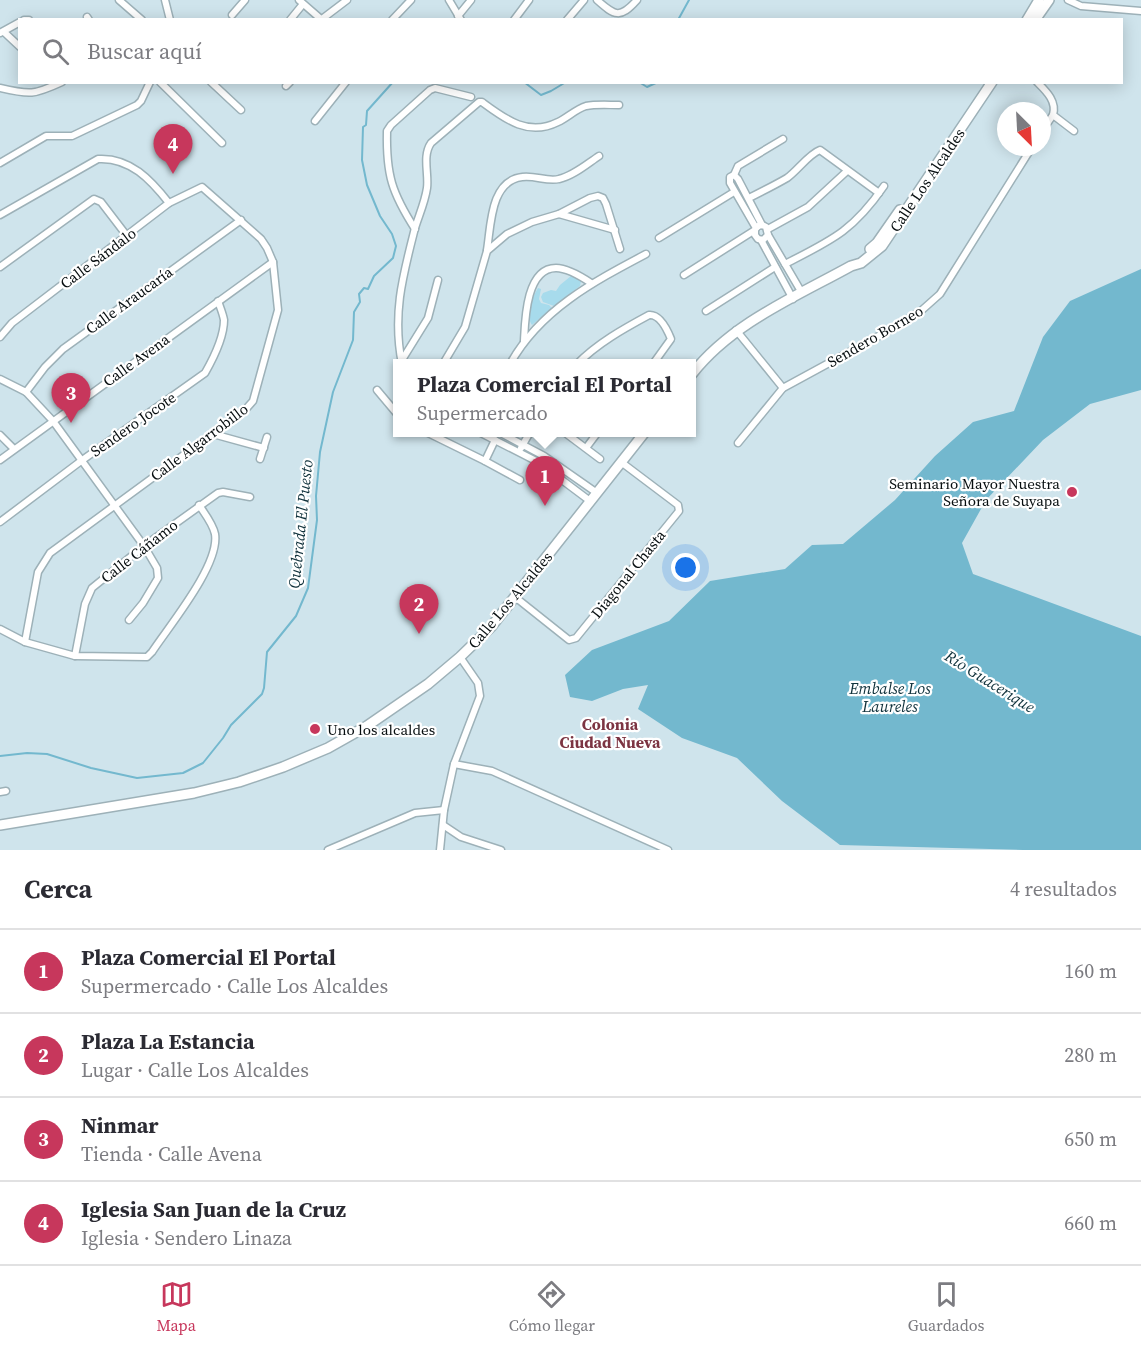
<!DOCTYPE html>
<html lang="es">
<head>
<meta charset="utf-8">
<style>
  :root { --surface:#fff; --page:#f2f2f3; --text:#2b2b33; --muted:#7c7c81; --line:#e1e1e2; --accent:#c7375c }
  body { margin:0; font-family:"Source Serif 4",serif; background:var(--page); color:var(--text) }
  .compass { position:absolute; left:997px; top:102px; width:54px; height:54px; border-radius:50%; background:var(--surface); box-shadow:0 3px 15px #0003; rotate:156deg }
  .you { position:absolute; left:686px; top:568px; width:21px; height:21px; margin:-15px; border:4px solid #fff; border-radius:50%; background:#1a73e8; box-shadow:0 0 0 9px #1a73e833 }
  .badge { display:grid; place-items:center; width:39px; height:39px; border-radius:50%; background:var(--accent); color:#fff; font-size:20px; font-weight:700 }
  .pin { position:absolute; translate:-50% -50px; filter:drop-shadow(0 2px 3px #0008) }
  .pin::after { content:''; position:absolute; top:32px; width:21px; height:18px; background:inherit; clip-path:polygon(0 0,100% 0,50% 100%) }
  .popup { position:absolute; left:393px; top:359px; width:303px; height:78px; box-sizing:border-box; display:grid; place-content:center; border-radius:0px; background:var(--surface); filter:drop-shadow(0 2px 4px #0005); font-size:20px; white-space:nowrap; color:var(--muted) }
  .popup b { font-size:22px; color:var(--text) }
  .popup::after { content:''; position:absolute; left:50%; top:100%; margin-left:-12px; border:12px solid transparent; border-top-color:var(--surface) }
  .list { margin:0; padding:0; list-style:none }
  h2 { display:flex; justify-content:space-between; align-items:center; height:78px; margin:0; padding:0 24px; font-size:26px }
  h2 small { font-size:20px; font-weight:400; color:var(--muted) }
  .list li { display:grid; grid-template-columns:39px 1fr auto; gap:18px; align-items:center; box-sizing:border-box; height:84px; padding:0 24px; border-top:2px solid var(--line) }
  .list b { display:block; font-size:22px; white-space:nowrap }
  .list p { margin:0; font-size:20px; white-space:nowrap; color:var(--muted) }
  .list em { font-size:20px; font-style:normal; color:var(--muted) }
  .icon { flex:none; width:33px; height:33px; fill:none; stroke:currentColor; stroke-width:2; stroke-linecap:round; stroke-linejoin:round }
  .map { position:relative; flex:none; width:1141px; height:850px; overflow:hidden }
  .search { position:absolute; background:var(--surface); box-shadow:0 3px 15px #0003; left:18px; right:18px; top:18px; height:66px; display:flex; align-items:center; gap:15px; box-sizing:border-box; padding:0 21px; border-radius:0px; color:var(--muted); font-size:22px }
  .sheet { height:414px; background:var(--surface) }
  nav { display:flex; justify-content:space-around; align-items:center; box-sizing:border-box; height:84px; border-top:2px solid var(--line); background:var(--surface); font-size:16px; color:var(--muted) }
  nav a { display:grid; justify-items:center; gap:3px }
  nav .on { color:var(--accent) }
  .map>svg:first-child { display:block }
</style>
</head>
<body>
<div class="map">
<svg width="1141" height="850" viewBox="0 0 1141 850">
  <rect width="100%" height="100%" fill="#cfe4ec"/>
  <g fill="#a7dbec">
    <path d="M 571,276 L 581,281 L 580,286 L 554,306 L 543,302 L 541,297 L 543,293 L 551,290 L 556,291 L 560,285 Z"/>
    <path d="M 538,288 L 541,289 L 539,299 L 541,303 L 549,305 L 552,308 L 532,325 C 525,315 532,298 538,288 Z"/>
  </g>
  <path fill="#73b8ce" d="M 1141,269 L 1141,390 L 1090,404 L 1043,440 L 986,500 L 962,543 L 973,574 L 1141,636 L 1141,850 L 1023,850 L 840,845 L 782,801 L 737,758 L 682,738 L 638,709 L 648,685 L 623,689 L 592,701 L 570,697 L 565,675 L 592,650 L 669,621 L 710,581 L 785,569 L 812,545 L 843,544 L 895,500 L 935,456 L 973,422 L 1014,411 L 1043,337 L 1070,301 Z"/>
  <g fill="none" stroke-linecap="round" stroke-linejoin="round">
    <g stroke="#73b8ce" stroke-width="2">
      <path d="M 678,20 L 689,0"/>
      <path d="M 524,82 L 541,95 L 551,91 L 566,82"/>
      <path d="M 639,82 L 647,87 L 658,82"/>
      <path d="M 0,756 L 27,753 L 47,754 L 91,768 L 137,778 L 183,773 L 203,763 L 223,738 L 231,725 L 262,694 L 264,688 L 267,652 L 296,616 L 308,588 L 317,520 L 316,496 L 320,452 L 333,392 L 353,340 L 354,312 L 360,302 L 359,294 L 364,288 L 368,289 L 374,276 L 393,258 L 396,246 L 392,234 L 380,216 L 367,185 L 362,160 L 363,127 L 366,125 L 367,111 L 393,82"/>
    </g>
    <defs>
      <g id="street">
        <path d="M 119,0 L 142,20"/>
        <path d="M 165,0 L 170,20"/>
        <path d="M 299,0 L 322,20"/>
        <path d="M 449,0 L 461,20"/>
        <path d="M 597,0 C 615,16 620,19 637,0"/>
        <path d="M 1068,0 L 1081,6 L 1141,11"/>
        <path d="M 232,15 L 245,0"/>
        <path d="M 458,16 L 471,0"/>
        <path d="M 87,17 L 89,20"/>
        <path d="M 322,19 L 347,0"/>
        <path d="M 24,20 L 29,20"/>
        <path d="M 290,20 L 303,4"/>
        <path d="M 392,20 L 411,0"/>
        <path d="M 514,20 L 529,0"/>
        <path d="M 567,20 L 584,0"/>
        <path d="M 4,32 L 20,47"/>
        <path d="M 0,33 L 20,22"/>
        <path d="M 160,82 L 222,143"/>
        <path d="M 211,82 L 241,110"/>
        <path d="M 1037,82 C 1046,91 1057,101 1053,115 L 1074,131"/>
        <path d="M 286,86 L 290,82"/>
        <path d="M 0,88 C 30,95 34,95 62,82"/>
        <path d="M 315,121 L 346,82"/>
        <path d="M 1042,131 L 1053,115"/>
        <path d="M 0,163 L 46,136 L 72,136 L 137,105 L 141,101 L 150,82"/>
        <path d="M 734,175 L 738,166 L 783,139"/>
        <path d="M 749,198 C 761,192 775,185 787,178 C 798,170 809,154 820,150 L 879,193"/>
        <path d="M 559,214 L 615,230"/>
        <path d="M 0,215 L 98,159 C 130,157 151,180 169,203"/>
        <path d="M 756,228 L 730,183 L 730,177 L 734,175 L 738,179 L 762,225"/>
        <path d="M 415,229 C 392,193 386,175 387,131 L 391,125 L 430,90 L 435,88 L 471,97"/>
        <path d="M 768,229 L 808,207 L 847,171"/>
        <path d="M 768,235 L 802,293"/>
        <path d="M 659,238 L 734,192"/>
        <path d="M 761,240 L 793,299"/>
        <path d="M 487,250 C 491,226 490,181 522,177 C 535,175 547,182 559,179 C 573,176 587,164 599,156"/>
        <path d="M 785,264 C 832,240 853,231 884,186"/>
        <path d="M 0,267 L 94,199 L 101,202 L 127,236"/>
        <path d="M 684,275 L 755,230 C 757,225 762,224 766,227 L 768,235 L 763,240 L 758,239 L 755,235 L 755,230"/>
        <path d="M 706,311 L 775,267"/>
        <path d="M 736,330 L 783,388"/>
        <path d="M 0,337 L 12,323 L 169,203 L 202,187 L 261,239 L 267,248 L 273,262 L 278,310 L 253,401 L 245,410 L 50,553 L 38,572 L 25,642"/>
        <path d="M 524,341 C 525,320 526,268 556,268 C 568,268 582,277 591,283"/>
        <path d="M 402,360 L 428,318 L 438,280"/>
        <path d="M 402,364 C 392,314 403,275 415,228 C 419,215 425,202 427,188 C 429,174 422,156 431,143 L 479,102 L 482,102 C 505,119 528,137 558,122 C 567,118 576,109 586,106 C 596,104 608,105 619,105"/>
        <path d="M 443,364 L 465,327 L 487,251 L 507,234 L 532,222 L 559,214 L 590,198 L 598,196 L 603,198 L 606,204 L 620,249"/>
        <path d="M 510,364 C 540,310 593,282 646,254"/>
        <path d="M 577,364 C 598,343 623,329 649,315 C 660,314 667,329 671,339 L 653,364"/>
        <path d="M 0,379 L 26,392 L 53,421 L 144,546 L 157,568 L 158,578 L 143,603 L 129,620"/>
        <path d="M 377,390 L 398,415"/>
        <path d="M 26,392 L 45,367 L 63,349 L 241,220"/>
        <path d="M 426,432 L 485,461 L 520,480"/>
        <path d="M 479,432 L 538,462 L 590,501"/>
        <path d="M 499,432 L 544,456 L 597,493"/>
        <path d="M 564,432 L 600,459"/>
        <path d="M 213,434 L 264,448"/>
        <path d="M 0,435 L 14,449"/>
        <path d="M 738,443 L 783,388 L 897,326 L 922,310 L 940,294 L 1032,147"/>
        <path d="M 521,448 L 530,432"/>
        <path d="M 586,448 L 598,432"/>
        <path d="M 260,459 L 267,437"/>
        <path d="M 0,460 L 273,262"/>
        <path d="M 485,461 L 495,440"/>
        <path d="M 0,522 L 81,461 L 205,373 C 213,359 224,337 224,320 C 223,314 220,307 218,301"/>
        <path d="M 515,597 L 569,640 L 576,638 L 679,511 L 678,505 L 621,462"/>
        <path d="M 0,629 L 25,642 L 75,656 L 147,657 L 152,652 C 169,626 220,565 215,534 C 213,524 205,514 199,505"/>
        <path d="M 75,656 L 85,604 L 92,588 L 144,546 L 218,493 L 223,492 L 250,497"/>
        <path d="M 454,764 L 492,771 L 668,850"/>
        <path d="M 0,792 L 6,791"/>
        <path d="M 443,825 L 461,837 L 501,850"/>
        <path d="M 328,850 L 415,813 L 444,810"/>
        <path d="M 440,850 L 444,810 L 454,764 L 480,696 L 478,683 L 460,657"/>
      </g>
      <g id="secondary">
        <path d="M 1027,20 L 1039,0"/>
        <path d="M 1035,20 L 1049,0"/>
        <path d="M 870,249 L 877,243 L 900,210"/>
        <path d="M 692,374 C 732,323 795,297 851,266 L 861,263 L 882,246 L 992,82"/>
        <path d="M 0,825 L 194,793 L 239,782 L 283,767 L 328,748 L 367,726 L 428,684 L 460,657 L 491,627 L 645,432"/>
      </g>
    </defs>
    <use href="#street" stroke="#9db1b8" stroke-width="9"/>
    <use href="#secondary" stroke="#9db1b8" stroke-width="12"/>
    <use href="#street" stroke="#fff" stroke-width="6"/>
    <use href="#secondary" stroke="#fff" stroke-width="9"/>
  </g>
  <g fill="#c7375c" stroke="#fff" stroke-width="2">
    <circle cx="1072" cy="492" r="6"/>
    <circle cx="315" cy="729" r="6"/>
  </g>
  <g text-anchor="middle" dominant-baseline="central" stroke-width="4.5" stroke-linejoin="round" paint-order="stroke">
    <g font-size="15" fill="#070e10" stroke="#fff">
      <text transform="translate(927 180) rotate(-56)">Calle Los Alcaldes</text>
      <text transform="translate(98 258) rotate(-37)">Calle Sándalo</text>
      <text transform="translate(129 300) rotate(-36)">Calle Araucaría</text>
      <text transform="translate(875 336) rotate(-30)">Sendero Borneo</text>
      <text transform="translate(136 360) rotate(-36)">Calle Avena</text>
      <text transform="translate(133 424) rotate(-35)">Sendero Jocote</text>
      <text transform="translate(199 442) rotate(-37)">Calle Algarrobillo</text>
      <text transform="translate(139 551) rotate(-38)">Calle Cáñamo</text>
      <text transform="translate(628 574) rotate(-51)">Diagonal Chasta</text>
      <text transform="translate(510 600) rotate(-50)">Calle Los Alcaldes</text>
    </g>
    <g font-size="15" fill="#070e10" stroke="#fff" text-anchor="end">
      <text x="1060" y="483">Seminario Mayor Nuestra<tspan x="1060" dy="17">Señora de Suyapa</tspan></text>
      <text x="327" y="729" text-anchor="start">Uno los alcaldes</text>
    </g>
    <g font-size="16" font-style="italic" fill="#0f313b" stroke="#fff">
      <text transform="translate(300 524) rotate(-84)">Quebrada El Puesto</text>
      <text transform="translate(990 681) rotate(32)">Río Guacerique</text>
      <text x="890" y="688">Embalse Los<tspan x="890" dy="18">Laureles</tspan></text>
    </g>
    <g font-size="16" font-weight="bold" fill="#7c3442" stroke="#fff">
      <text x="610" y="724">Colonia<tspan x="610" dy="18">Ciudad Nueva</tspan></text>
    </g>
  </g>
</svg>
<svg class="compass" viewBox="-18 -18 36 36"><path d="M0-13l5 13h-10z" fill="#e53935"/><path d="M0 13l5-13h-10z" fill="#7c7c81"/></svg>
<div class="you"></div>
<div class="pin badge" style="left:545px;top:506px">1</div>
<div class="popup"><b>Plaza Comercial El Portal</b>Supermercado</div>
<div class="pin badge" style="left:419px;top:634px">2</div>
<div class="pin badge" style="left:71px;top:423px">3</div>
<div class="pin badge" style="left:173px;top:174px">4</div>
<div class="search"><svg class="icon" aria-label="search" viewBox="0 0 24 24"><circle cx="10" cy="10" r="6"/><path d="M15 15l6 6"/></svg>Buscar aquí</div>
</div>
<section class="sheet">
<h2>Cerca<small>4 resultados</small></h2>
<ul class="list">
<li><span class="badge">1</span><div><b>Plaza Comercial El Portal</b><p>Supermercado · Calle Los Alcaldes</p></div><em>160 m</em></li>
<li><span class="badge">2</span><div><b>Plaza La Estancia</b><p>Lugar · Calle Los Alcaldes</p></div><em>280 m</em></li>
<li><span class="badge">3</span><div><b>Ninmar</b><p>Tienda · Calle Avena</p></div><em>650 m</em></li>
<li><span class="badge">4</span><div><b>Iglesia San Juan de la Cruz</b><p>Iglesia · Sendero Linaza</p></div><em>660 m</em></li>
</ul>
</section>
<nav>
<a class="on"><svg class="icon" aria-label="map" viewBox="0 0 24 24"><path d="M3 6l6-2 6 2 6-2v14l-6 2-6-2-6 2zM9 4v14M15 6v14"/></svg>Mapa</a>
<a><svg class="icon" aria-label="directions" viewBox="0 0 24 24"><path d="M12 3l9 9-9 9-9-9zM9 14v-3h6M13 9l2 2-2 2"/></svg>Cómo llegar</a>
<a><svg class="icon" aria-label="saved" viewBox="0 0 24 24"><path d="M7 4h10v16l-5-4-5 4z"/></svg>Guardados</a>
</nav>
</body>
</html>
